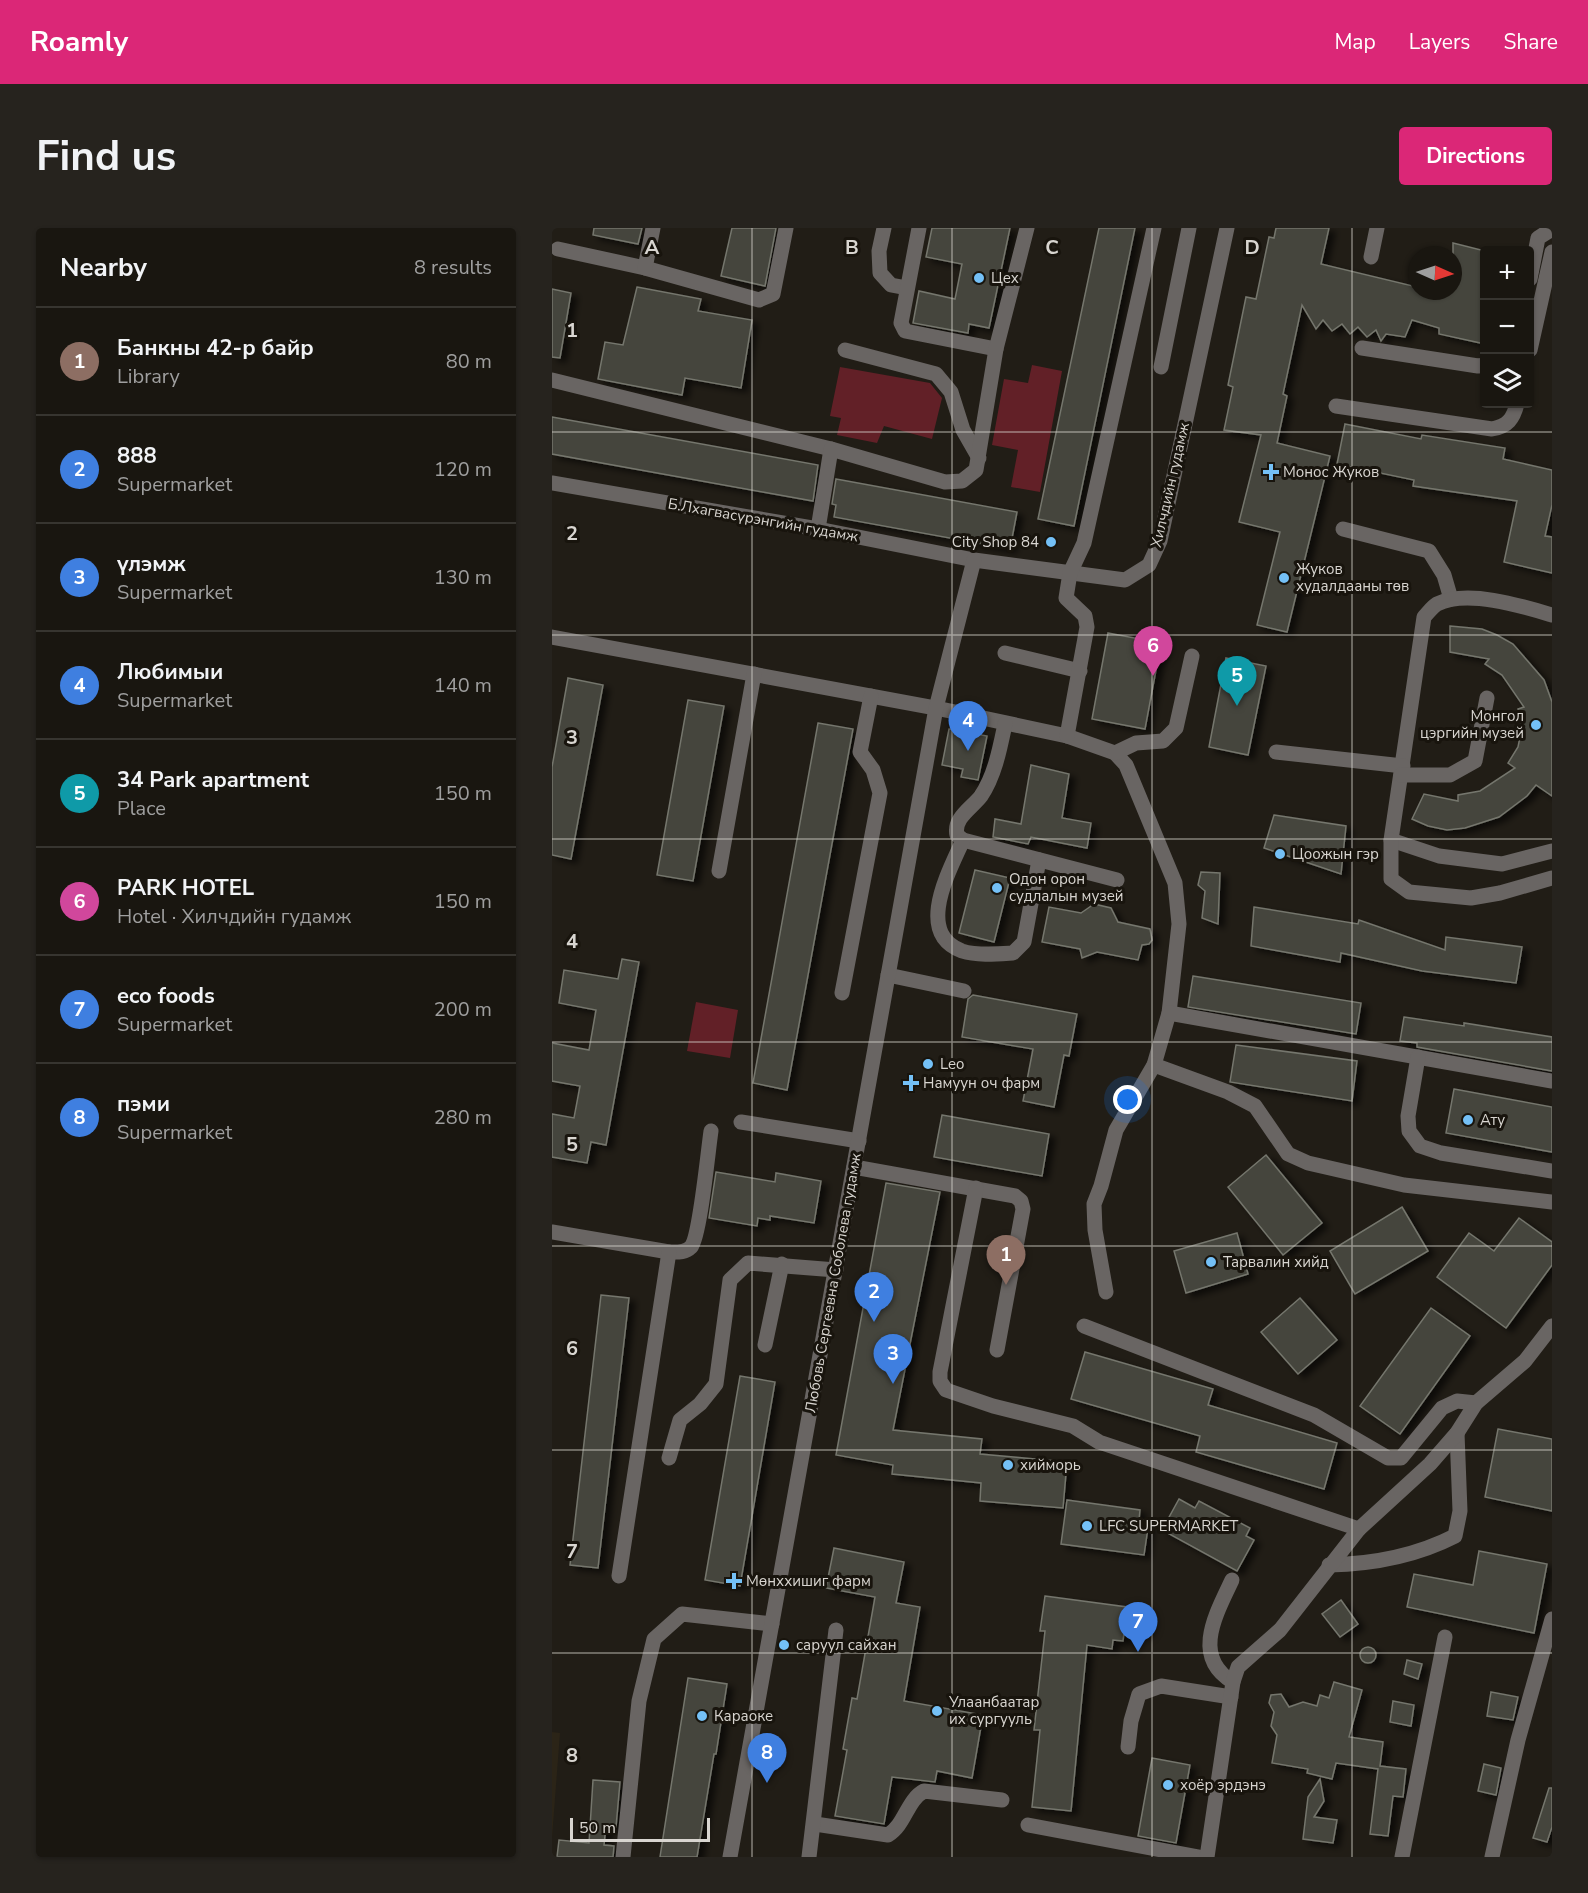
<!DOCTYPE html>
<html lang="en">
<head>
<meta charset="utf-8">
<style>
  :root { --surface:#191610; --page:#26231e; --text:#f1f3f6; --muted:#9f9f9f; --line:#373530; --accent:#db2777 }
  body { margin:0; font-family:"Nunito Sans",sans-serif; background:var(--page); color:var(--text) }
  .controls { position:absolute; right:18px; top:18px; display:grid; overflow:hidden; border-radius:6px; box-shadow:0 2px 4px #0004 }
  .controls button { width:54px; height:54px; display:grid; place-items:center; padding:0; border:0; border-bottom:2px solid var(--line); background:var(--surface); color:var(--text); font:30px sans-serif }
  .compass { position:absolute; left:856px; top:18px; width:54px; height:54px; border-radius:50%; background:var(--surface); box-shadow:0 2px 4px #0004; rotate:93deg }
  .scale { position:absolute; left:18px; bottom:15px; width:140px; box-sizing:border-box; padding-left:6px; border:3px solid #d8d5d0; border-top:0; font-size:16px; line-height:21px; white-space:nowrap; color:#d8d5d0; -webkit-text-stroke:4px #18140d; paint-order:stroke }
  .you { position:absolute; left:576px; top:872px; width:21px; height:21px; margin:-15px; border:4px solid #fff; border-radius:50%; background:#1a73e8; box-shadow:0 0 0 9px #1a73e833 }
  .badge { display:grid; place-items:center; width:39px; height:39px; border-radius:50%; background:var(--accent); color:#fff; font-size:20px; font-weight:700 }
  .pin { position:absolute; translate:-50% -50px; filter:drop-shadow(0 2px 3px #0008) }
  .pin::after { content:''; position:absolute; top:32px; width:21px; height:18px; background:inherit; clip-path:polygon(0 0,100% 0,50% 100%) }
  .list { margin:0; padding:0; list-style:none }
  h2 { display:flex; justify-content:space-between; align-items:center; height:78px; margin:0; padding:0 24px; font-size:26px }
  h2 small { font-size:20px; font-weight:400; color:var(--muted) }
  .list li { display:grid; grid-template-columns:39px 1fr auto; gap:18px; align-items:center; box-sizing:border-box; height:108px; padding:0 24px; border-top:2px solid var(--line) }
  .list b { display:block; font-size:22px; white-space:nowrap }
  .list p { margin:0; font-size:20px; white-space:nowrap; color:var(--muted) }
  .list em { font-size:20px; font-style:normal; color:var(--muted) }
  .icon { flex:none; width:33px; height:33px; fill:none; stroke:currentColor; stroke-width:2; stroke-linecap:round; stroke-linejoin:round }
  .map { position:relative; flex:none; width:1000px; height:1629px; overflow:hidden; border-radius:6px }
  header { display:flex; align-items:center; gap:36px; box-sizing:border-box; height:84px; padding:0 30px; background:var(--accent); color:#fff }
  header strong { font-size:28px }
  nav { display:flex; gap:33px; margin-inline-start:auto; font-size:21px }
  .intro { display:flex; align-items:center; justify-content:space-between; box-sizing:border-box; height:144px; padding:0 36px }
  h1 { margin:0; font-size:42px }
  .button { padding:15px 27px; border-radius:6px; background:var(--accent); color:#fff; font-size:21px; font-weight:700 }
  main { display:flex; gap:36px; padding:0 36px }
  aside { flex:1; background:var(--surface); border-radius:6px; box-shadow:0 2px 4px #0004 }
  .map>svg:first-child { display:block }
</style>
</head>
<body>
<header>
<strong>Roamly</strong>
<nav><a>Map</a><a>Layers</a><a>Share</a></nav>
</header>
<div class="intro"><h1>Find us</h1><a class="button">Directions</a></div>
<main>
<aside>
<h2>Nearby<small>8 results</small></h2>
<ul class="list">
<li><span class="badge" style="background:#8d6e63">1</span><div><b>Банкны 42-р байр</b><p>Library</p></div><em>80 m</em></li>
<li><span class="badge" style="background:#3f7fe0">2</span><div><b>888</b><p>Supermarket</p></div><em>120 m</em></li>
<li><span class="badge" style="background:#3f7fe0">3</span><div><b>үлэмж</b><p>Supermarket</p></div><em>130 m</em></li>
<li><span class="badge" style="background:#3f7fe0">4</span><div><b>Любимыи</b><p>Supermarket</p></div><em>140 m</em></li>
<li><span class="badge" style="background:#0f9aa8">5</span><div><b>34 Park apartment</b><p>Place</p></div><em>150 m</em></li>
<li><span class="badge" style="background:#d1479c">6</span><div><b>PARK HOTEL</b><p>Hotel · Хилчдийн гудамж</p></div><em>150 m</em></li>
<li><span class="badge" style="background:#3f7fe0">7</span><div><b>eco foods</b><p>Supermarket</p></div><em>200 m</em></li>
<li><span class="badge" style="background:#3f7fe0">8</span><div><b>пэми</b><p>Supermarket</p></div><em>280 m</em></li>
</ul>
</aside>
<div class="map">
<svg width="1000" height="1629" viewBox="0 0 1000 1629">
  <defs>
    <filter id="shadow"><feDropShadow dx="6" dy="4" stdDeviation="3" flood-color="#0009"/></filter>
  </defs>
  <rect width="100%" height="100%" fill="#211d16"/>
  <path fill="#2b2417" d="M 0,1504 L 8,1505 L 0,1610 Z"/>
  <g fill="#622027">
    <path d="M 480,137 L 510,143 L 488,264 L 459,259 L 466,222 L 440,217 L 452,151 L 476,155 Z"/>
    <path d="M 288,139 L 378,155 L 390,170 L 380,211 L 332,198 L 325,215 L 285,207 L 289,190 L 278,188 Z"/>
    <path d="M 144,774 L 186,782 L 178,830 L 135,823 Z"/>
  </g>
  <g fill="#44453c" stroke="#75766d" stroke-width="1.5" filter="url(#shadow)">
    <path d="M 42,0 L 90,0 L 86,16 L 41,7 Z"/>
    <path d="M 180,0 L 224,0 L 213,58 L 169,48 Z"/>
    <path d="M 380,0 L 458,0 L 437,100 L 417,96 L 416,105 L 361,95 L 367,63 L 403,71 L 410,36 L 374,29 Z"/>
    <path d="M 547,0 L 583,0 L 522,298 L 486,291 Z"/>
    <path d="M 724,0 L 777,0 L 769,36 L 865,59 L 865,63 L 901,63 L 901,15 L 933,23 L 933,116 L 887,106 L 887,100 L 860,92 L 853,109 L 834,106 L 829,113 L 824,102 L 815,109 L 806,99 L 798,106 L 790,96 L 780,103 L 771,92 L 764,101 L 750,77 L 731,166 L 735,168 L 725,215 L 778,228 L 735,404 L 705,397 L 728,304 L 687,294 L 709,207 L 672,202 L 681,159 L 676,157 L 694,69 L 704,71 L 717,9 L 722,10 Z"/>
    <path d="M 85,59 L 149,71 L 146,83 L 200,92 L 189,160 L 133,150 L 130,167 L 46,151 L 53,114 L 71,117 Z"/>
    <path d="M 0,61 L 19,65 L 8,130 L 0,129 Z"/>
    <path d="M 0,189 L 266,237 L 261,273 L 0,226 Z"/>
    <path d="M 793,196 L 869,211 L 870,207 L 953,220 L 951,231 L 1000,242 L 1000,277 L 993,308 L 1000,309 L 1000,345 L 952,334 L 965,273 L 861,258 L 862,252 L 785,236 Z"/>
    <path d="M 284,251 L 465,284 L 458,321 L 282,289 L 284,277 L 280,276 Z"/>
    <path d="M 898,398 L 930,401 L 945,407 L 961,416 L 992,452 L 1000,474 L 1000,568 L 984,557 L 975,568 L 947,589 L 913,600 L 895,602 L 876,598 L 860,591 L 872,566 L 906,573 L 906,567 L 928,563 L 963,540 L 956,535 L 966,519 L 969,504 L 969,491 L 966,481 L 972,479 L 950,447 L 933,436 L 937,431 L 898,424 Z"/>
    <path d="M 556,405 L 609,415 L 593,501 L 540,491 Z"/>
    <path d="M 674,430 L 714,438 L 696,527 L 657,519 Z"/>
    <path d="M 16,450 L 51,457 L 19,631 L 0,627 L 0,539 Z"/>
    <path d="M 136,472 L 172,478 L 141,653 L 105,647 Z"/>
    <path d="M 266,495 L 301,501 L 235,862 L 201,855 Z"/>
    <path d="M 397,501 L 435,508 L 426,552 L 409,549 L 411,541 L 390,537 Z"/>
    <path d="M 479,537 L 517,546 L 510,590 L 539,595 L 535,620 L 479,609 L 476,616 L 441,609 L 443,591 L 469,596 Z"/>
    <path d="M 722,587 L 794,598 L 789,646 L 712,620 Z"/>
    <path d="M 423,642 L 458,650 L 442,714 L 407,705 Z"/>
    <path d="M 649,644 L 668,645 L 666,696 L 650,690 L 653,663 L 646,657 Z"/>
    <path d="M 542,676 L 559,680 L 566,694 L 598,701 L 600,712 L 597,716 L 590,717 L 586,732 L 545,724 L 530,730 L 528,721 L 490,714 L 497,679 L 529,685 Z"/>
    <path d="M 702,679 L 806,696 L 807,692 L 893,722 L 894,709 L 970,719 L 964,755 L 870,743 L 789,725 L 788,734 L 699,718 Z"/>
    <path d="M 70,731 L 87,734 L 54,917 L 39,914 L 35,935 L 0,929 L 0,886 L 22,890 L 28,858 L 0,853 L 0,815 L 37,822 L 44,782 L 7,775 L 12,742 L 66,751 Z"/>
    <path d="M 641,748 L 809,775 L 804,806 L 636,779 Z"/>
    <path d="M 421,767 L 525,786 L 517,828 L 512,827 L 502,879 L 471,873 L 481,821 L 410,809 L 416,771 Z"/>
    <path d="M 852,789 L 912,798 L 912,795 L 1000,809 L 1000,843 L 865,819 L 865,815 L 848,813 Z"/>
    <path d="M 684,817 L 805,833 L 800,873 L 678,854 Z"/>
    <path d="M 902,861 L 1000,879 L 1000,924 L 894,905 Z"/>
    <path d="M 390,887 L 497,906 L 490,948 L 382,929 Z"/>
    <path d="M 714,927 L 770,995 L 731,1027 L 676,959 Z"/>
    <path d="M 164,944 L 223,954 L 224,945 L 269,953 L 262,995 L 218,988 L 218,992 L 206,990 L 205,998 L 157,990 Z"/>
    <path d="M 334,955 L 388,964 L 341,1202 L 430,1211 L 428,1226 L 515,1234 L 511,1280 L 428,1273 L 429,1255 L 340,1246 L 341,1237 L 284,1227 Z"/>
    <path d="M 850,979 L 876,1023 L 803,1066 L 778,1023 Z"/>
    <path d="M 967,990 L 1000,1014 L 1000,1037 L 954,1100 L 885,1049 L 917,1005 L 942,1023 Z"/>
    <path d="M 685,1005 L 696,1046 L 634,1065 L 622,1023 Z"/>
    <path d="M 49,1067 L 77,1070 L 46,1340 L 18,1337 Z"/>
    <path d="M 748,1070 L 785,1112 L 746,1146 L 709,1104 Z"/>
    <path d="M 879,1080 L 918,1108 L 848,1206 L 808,1178 Z"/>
    <path d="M 533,1124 L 661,1161 L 656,1177 L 785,1215 L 772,1261 L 644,1224 L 648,1208 L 519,1171 Z"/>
    <path d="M 188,1148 L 223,1154 L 188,1358 L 153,1352 Z"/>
    <path d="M 946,1201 L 1000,1211 L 1000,1283 L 933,1269 Z"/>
    <path d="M 627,1271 L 643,1280 L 647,1273 L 698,1300 L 694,1308 L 702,1312 L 685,1343 L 610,1302 Z"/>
    <path d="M 515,1272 L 588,1282 L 587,1292 L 597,1293 L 592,1327 L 509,1316 Z"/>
    <path d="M 282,1320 L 352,1334 L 344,1375 L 368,1379 L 352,1473 L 431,1487 L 420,1550 L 385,1543 L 383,1554 L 340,1549 L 332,1596 L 283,1588 L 295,1522 L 291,1521 L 300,1470 L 305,1471 L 323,1369 L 274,1360 Z"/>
    <path d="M 927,1323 L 995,1336 L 982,1405 L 855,1379 L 862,1346 L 921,1357 Z"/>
    <path d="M 493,1368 L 575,1379 L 571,1413 L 561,1412 L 560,1421 L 535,1417 L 519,1583 L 480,1579 L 488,1502 L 482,1502 L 493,1403 L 488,1403 Z"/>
    <path d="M 789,1372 L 806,1396 L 788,1409 L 770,1386 Z"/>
    <circle cx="816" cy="1427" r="8"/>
    <path d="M 855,1432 L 870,1436 L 866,1451 L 852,1446 Z"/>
    <path d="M 136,1450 L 175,1456 L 164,1526 L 162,1526 L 145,1629 L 108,1629 Z"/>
    <path d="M 782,1454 L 810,1462 L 797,1509 L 831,1514 L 828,1538 L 854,1541 L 851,1569 L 841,1568 L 836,1608 L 818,1606 L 826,1541 L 784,1535 L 780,1551 L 755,1545 L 756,1541 L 720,1535 L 725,1507 L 719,1498 L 722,1484 L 717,1475 L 719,1467 L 729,1466 L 737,1479 L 751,1474 L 765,1478 L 768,1467 L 777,1470 Z"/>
    <path d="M 939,1464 L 966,1469 L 961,1492 L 935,1488 Z"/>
    <path d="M 841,1473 L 862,1477 L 859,1498 L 838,1494 Z"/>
    <path d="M 600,1530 L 638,1537 L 624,1615 L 586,1608 Z"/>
    <path d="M 932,1536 L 949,1540 L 944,1567 L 926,1563 Z"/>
    <path d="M 768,1551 L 772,1573 L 762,1589 L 785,1592 L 781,1615 L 751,1611 L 756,1569 Z"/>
    <path d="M 41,1552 L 68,1554 L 64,1599 L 54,1598 L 52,1617 L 62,1618 L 61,1629 L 5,1629 L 7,1612 L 37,1615 Z"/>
    <path d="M 997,1560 L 1000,1560 L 1000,1599 L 995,1614 L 981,1610 Z"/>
  </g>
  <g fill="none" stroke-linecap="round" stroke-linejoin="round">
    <g stroke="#696563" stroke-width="15">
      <path d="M 332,0 L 327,23 L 328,45 L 339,57 L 355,60"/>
      <path d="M 367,0 L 349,95 L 353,103 L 444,121"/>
      <path d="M 6,21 L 93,40 L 207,72 L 221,66 L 234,0"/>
      <path d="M 819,29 L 825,0"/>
      <path d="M 93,40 L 101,0"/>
      <path d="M 978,51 L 986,10 L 1000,1"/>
      <path d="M 810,120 L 926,138 L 933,137"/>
      <path d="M 293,122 L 384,146 L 399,164 L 411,202 L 427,230"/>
      <path d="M 978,122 L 1000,24"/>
      <path d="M 609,139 L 637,0"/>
      <path d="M 0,152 L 279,221"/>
      <path d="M 784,178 L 940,201 C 956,198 961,191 965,176"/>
      <path d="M 0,255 L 266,301 L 422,332 L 573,352 L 597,337 L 608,313 L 675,0"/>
      <path d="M 266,301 L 279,221 L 393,254 L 410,253 L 424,242 L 444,121 L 475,0"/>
      <path d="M 791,301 L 877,323 L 892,347 L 899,371"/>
      <path d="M 1000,387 C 970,378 915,361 885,376 C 880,379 876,385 872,389 L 839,612 L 887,628 L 950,636 L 1000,623"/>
      <path d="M 0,409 L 384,480 L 515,508 L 563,525 L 574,537 L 623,655 L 627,696 L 617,785 L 602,837 L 564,902 L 549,958 L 542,976 L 543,1002 L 554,1064"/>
      <path d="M 453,425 L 528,443"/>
      <path d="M 453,496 C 448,520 443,547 429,568 C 420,580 401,590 405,607 L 411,612 L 565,652"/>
      <path d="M 515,508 L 535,399 L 533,388 L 514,370 L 518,345 L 532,315 L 602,0"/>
      <path d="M 724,524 L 851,538"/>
      <path d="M 563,525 L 584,515 L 611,513 L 624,500 L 640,428"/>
      <path d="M 849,547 L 898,547 L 923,533 L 935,470"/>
      <path d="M 411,612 C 398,642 362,705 410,723 C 425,728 446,726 461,725 L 472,714 L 487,632"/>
      <path d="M 839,612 L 839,651 L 857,664 L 919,670 L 948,665 L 1000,650"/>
      <path d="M 167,643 L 202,446"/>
      <path d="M 336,747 L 412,763"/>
      <path d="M 290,765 L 328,565 L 321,542 L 308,524 L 319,468"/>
      <path d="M 617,785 L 1000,853"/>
      <path d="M 866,829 L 856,888 L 857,903 L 868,918 L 889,925 L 1000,943"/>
      <path d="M 602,837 L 676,864 L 703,878 L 736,926 L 756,935 L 852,957 L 1000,974"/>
      <path d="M 189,894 L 307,913"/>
      <path d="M 302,939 L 463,968 L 469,973 L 471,981 L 445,1122"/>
      <path d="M 424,960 L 388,1144 L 388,1153 L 394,1162 L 441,1178 L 521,1198 L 547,1214 L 807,1301"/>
      <path d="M 0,1004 L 117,1024 C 125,1024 133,1025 139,1019 C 148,1008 156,923 159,903"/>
      <path d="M 532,1098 L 762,1187 L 836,1230 L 849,1230 L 890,1180 L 905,1173 L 924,1175"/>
      <path d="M 213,1117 L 230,1036"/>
      <path d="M 117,1230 L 128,1192 L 148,1176 L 164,1156 L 178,1052 L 196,1035 L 284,1042"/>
      <path d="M 777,1337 C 820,1336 864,1328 903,1308 L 908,1283 L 905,1205"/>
      <path d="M 67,1348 L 117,1024"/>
      <path d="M 680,1352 C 664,1386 639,1429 681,1454"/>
      <path d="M 576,1519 L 579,1493 L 587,1466 L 609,1458 L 679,1469"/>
      <path d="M 263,1596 L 336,1607 C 353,1597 355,1572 372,1563 L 450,1572"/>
      <path d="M 476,1597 L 647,1629"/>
      <path d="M 71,1629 L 87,1473 L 102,1411 L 130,1386 L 220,1396"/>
      <path d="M 178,1629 L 384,480 L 422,332"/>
      <path d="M 257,1629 L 284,1402"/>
      <path d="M 655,1629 L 681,1454 L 686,1439 L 728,1402 L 807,1301 L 878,1236 L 905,1205 L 924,1175 L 973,1133 L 1000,1098"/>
      <path d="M 850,1629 L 893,1409"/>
      <path d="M 940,1629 L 966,1512 L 1000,1391"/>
    </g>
  </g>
  <path fill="none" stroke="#d8d5d0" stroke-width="1.5" stroke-opacity="0.55" d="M 200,0 L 200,1629M 400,0 L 400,1629M 600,0 L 600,1629M 800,0 L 800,1629M 0,204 L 1000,204M 0,407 L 1000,407M 0,611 L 1000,611M 0,814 L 1000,814M 0,1018 L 1000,1018M 0,1222 L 1000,1222M 0,1425 L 1000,1425"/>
  <g fill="#74c0f6" stroke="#18140d" stroke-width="2">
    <circle cx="427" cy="50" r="6"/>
    <path d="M716 235h6v6h6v6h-6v6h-6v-6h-6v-6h6z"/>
    <circle cx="499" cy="314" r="6"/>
    <circle cx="732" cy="350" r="6"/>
    <circle cx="984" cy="497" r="6"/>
    <circle cx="728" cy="626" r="6"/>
    <circle cx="445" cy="660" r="6"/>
    <circle cx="376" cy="836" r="6"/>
    <path d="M356 846h6v6h6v6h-6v6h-6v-6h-6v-6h6z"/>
    <circle cx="916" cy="892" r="6"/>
    <circle cx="659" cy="1034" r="6"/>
    <circle cx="456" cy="1237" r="6"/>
    <circle cx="535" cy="1298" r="6"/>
    <path d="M179 1344h6v6h6v6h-6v6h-6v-6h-6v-6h6z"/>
    <circle cx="232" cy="1417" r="6"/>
    <circle cx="385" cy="1483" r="6"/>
    <circle cx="150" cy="1488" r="6"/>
    <circle cx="616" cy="1557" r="6"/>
  </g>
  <g text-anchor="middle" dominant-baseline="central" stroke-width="6" stroke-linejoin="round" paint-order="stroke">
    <g font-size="15" fill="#d8d5d0" stroke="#18140d" text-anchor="start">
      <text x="439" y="50">Цех</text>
      <text x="731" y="244">Монос Жуков</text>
      <text x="487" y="314" text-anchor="end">City Shop 84</text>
      <text x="744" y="341">Жуков<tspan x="744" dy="17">худалдааны төв</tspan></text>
      <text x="972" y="488" text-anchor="end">Монгол<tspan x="972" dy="17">цэргийн музей</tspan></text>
      <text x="740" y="626">Цоожын гэр</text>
      <text x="457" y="651">Одон орон<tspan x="457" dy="17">судлалын музей</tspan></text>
      <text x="388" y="836">Leo</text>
      <text x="371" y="855">Намуун оч фарм</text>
      <text x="928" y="892">Ату</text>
      <text x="671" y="1034">Тарвалин хийд</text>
      <text x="468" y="1237">хийморь</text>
      <text x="547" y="1298">LFC SUPERMARKET</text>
      <text x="194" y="1353">Мөнххишиг фарм</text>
      <text x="244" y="1417">саруул сайхан</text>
      <text x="397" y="1474">Улаанбаатар<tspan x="397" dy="17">их сургууль</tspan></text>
      <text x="162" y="1488">Караоке</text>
      <text x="628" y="1557">хоёр эрдэнэ</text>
    </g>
    <g font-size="15" fill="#d8d5d0" stroke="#18140d">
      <text transform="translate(618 257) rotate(-77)">Хилчдийн гудамж</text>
      <text transform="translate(211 292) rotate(10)">Б.Лхагвасүрэнгийн гудамж</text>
      <text transform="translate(281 1055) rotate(-80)">Любовь Сергеевна Соболева гудамж</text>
    </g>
  </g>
  <g font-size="20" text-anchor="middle" font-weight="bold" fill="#d8d5d0" stroke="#18140d" stroke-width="6" stroke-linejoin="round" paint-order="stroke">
    <text x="100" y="26">A</text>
    <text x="300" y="26">B</text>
    <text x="500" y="26">C</text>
    <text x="700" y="26">D</text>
    <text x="20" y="109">1</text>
    <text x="20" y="312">2</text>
    <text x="20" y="516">3</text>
    <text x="20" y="720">4</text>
    <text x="20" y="923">5</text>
    <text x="20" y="1127">6</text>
    <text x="20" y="1330">7</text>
    <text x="20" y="1534">8</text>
  </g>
</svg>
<div class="controls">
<button>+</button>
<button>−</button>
<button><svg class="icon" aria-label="layers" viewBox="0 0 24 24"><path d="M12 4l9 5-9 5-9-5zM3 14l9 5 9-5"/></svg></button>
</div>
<svg class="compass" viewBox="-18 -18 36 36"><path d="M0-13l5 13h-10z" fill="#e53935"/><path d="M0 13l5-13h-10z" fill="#9f9f9f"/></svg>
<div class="scale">50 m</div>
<div class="you"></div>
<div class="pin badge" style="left:454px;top:1057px;background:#8d6e63">1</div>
<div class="pin badge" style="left:322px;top:1094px;background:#3f7fe0">2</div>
<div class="pin badge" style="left:341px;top:1156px;background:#3f7fe0">3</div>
<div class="pin badge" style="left:416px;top:523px;background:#3f7fe0">4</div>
<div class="pin badge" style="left:685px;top:478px;background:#0f9aa8">5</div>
<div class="pin badge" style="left:601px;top:448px;background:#d1479c">6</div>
<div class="pin badge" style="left:586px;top:1424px;background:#3f7fe0">7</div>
<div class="pin badge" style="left:215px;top:1555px;background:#3f7fe0">8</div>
</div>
</main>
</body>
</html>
